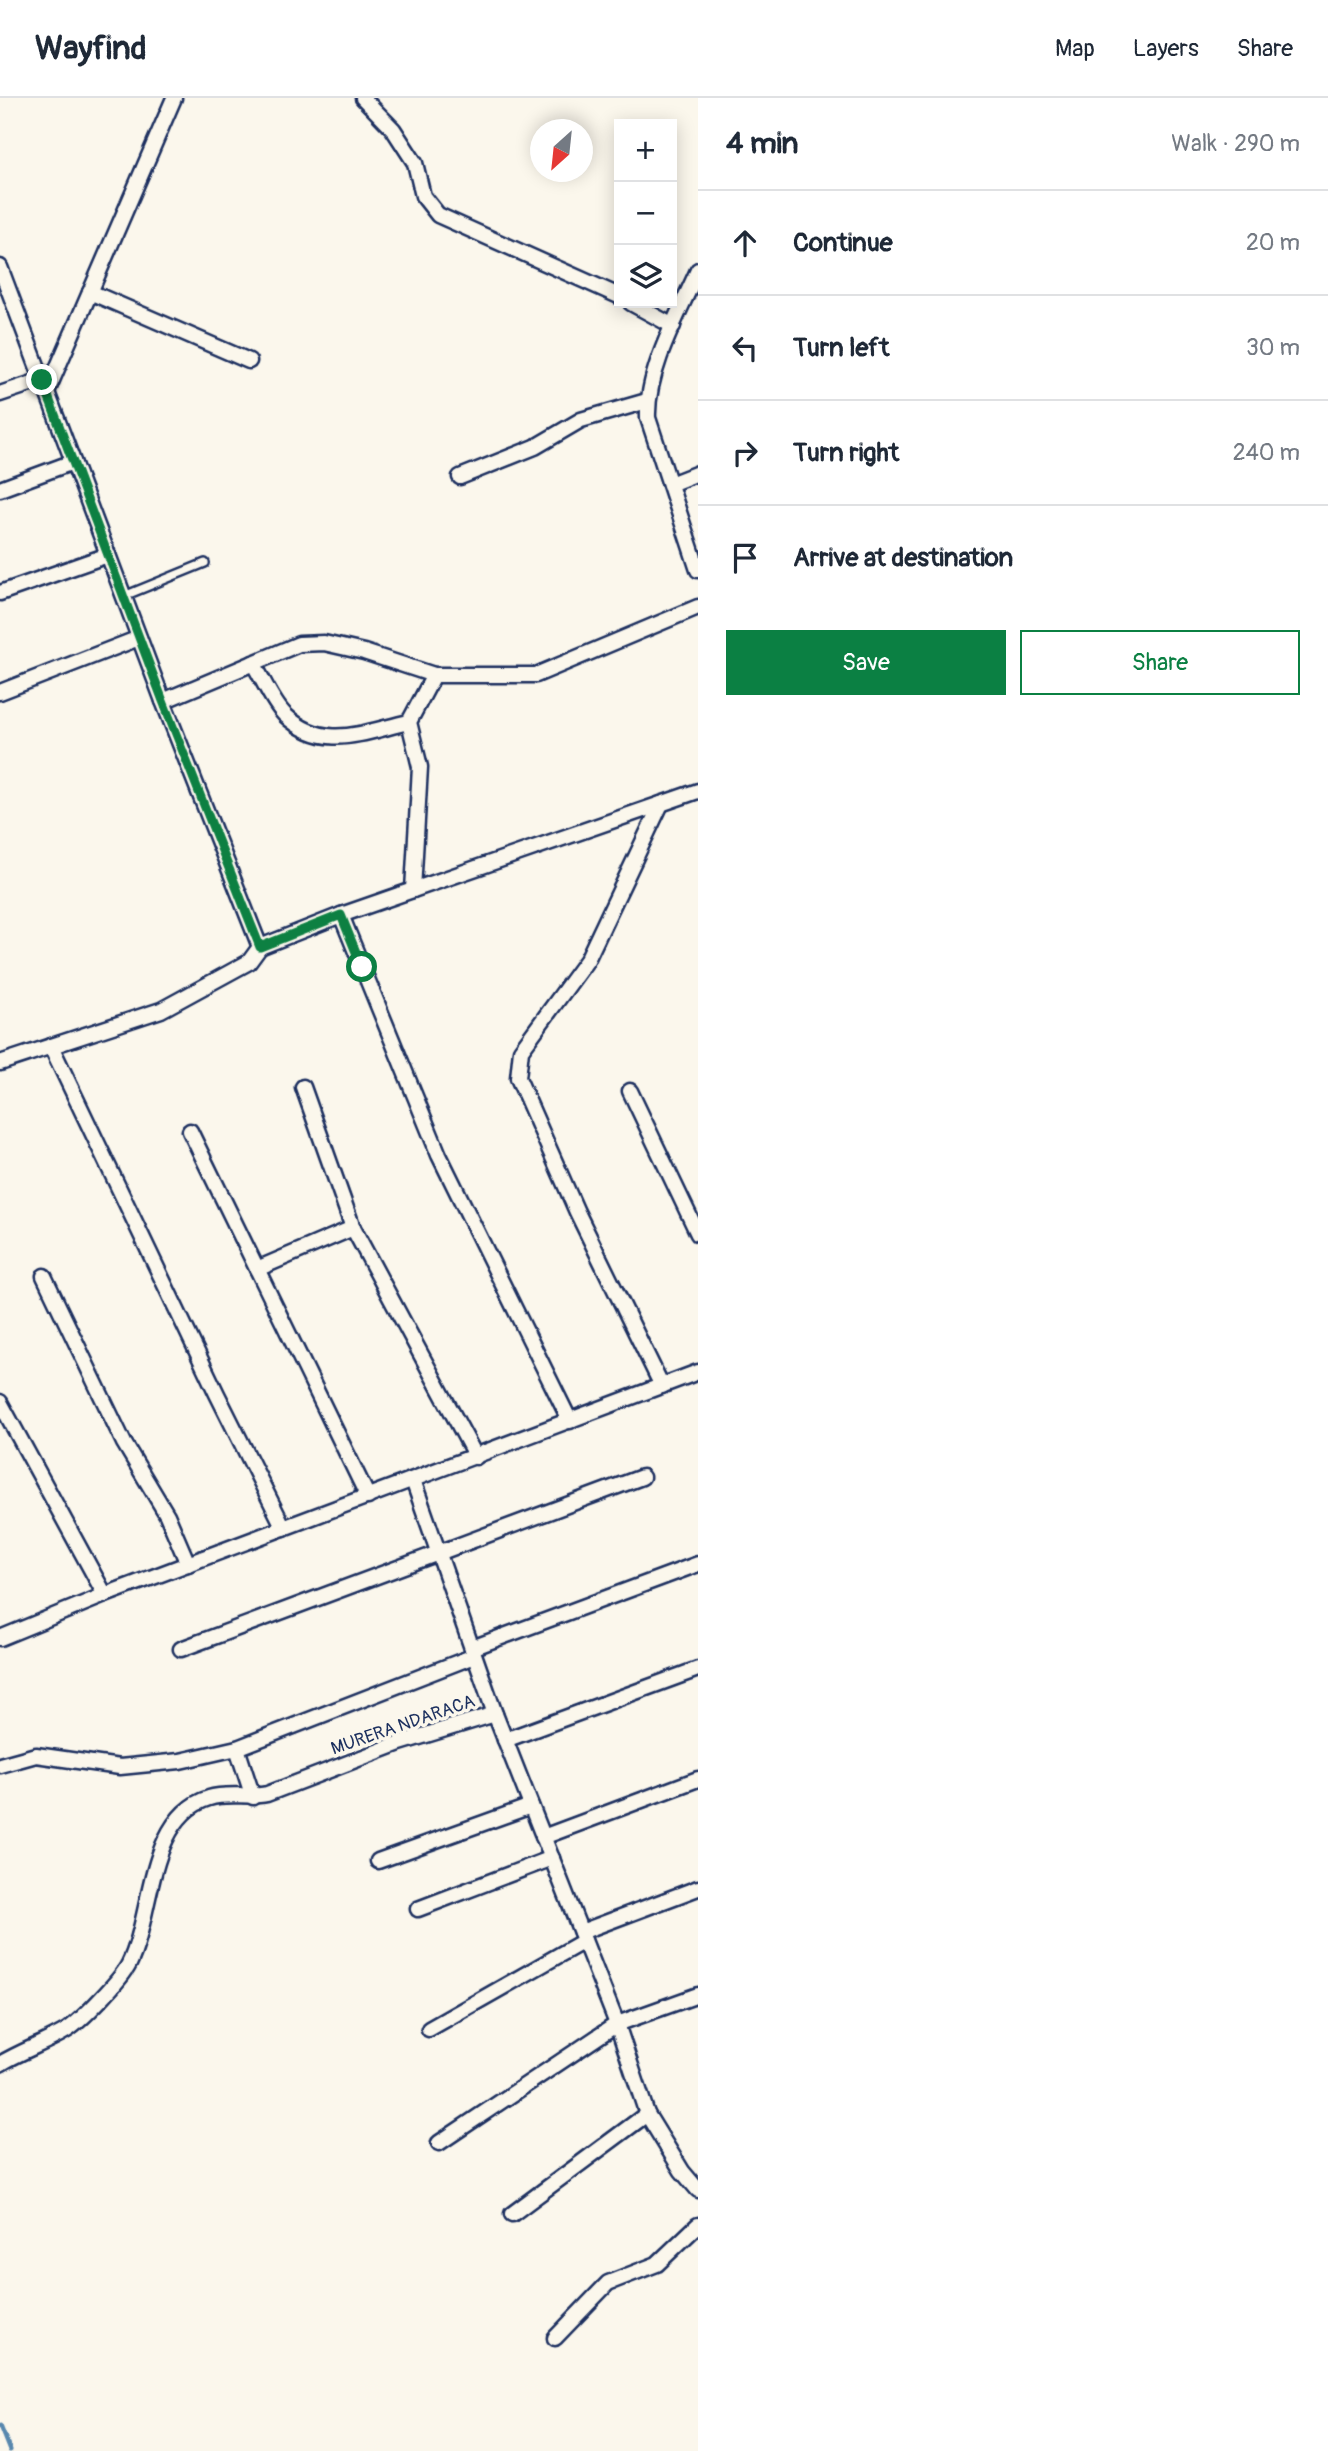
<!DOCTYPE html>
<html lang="en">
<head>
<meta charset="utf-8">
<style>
  :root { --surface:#fff; --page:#f2f2f3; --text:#1f2937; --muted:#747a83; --line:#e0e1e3; --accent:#0b8043 }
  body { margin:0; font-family:Pangolin,sans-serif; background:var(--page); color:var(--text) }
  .controls { position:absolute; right:21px; top:21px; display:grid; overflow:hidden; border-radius:0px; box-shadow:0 4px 18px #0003 }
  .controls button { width:63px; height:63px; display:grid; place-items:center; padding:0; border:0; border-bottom:2px solid var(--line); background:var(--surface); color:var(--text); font:35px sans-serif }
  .compass { position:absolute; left:530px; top:21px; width:63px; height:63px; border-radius:50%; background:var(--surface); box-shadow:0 4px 18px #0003; rotate:207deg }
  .stop { position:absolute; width:21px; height:21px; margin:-16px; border:5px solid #0b8043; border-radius:50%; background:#fff }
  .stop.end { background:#0b8043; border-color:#fff; box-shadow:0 2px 7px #0008 }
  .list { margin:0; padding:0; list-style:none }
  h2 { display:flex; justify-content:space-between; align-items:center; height:91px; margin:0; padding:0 28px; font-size:30px }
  h2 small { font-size:23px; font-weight:400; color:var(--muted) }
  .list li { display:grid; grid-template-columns:46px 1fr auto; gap:21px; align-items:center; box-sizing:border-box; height:105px; padding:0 28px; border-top:2px solid var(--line) }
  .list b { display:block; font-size:26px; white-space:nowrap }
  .list em { font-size:23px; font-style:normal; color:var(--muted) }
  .actions { display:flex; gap:14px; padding:21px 28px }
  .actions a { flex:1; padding:16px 0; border:2px solid var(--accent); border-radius:0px; text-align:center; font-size:24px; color:var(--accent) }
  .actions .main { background:var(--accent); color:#fff }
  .icon { flex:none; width:38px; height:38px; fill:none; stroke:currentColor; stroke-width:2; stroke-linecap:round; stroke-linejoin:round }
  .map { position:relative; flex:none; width:698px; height:2353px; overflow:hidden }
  header { display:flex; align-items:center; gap:42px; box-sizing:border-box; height:98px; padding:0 35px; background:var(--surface); border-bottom:2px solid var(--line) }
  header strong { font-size:33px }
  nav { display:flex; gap:38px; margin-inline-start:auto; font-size:24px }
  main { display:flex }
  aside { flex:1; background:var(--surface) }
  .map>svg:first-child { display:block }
</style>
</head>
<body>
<header>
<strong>Wayfind</strong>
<nav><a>Map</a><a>Layers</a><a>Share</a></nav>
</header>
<main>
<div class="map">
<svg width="698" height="2353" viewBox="0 0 698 2353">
  <rect width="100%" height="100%" fill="#fbf7ec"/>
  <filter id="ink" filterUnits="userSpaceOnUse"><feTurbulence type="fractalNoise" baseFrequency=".0143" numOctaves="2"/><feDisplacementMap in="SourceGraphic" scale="14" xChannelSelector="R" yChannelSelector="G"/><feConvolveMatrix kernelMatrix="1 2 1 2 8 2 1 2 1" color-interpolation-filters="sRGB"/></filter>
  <g filter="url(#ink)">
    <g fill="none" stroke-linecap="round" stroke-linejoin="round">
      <path stroke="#5988ae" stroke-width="5" d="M 0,2328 L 10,2353"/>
      <defs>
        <path id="lane" d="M 124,498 L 205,465"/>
        <g id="street">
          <path d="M 363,0 L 393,31 L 415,65 L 423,98 L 438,117 L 619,198"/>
          <path d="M 0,169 L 163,603 L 260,849 L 341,817 L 698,693"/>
          <path d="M 698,172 C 679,215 646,273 648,320 L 698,472"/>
          <path d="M 90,194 L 249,263"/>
          <path d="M 631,205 L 673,228"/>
          <path d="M 47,294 L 174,0"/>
          <path d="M 0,296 L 42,282"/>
          <path d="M 460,379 L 535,349 L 581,322 L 647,303"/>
          <path d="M 670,386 L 698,375"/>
          <path d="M 0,391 L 73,364"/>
          <path d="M 0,495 L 108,457"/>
          <path d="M 253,565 C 263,581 272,604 285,617 C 324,654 363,634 409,624"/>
          <path d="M 0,594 L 139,540"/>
          <path d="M 163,603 L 299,546 L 324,545 L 364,554 L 434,577 L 536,577 L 698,509"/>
          <path d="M 661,706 L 587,862 L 521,952 L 518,980 L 577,1114 L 662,1288"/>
          <path d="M 413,792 L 420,669 L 409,624 L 434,577"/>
          <path d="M 341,817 L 439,1057 L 570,1323"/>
          <path d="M 51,948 L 217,1296 L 284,1430"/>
          <path d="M 0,965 L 161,912 L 249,864 L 260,849"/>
          <path d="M 303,989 L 353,1130 L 476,1359"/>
          <path d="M 630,993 L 698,1136"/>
          <path d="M 190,1033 L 368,1399"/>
          <path d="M 257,1171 L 353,1130"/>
          <path d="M 44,1178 L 124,1345 L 167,1417 L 188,1466"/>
          <path d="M 0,1304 L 105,1497"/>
          <path d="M 413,1382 L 495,1616"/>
          <path d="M 0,1540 L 105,1497 L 698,1274"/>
          <path d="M 472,1550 L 698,1466"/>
          <path d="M 181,1551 L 642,1379"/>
          <path d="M 505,1642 L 698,1571"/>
          <path d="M 0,1667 L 36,1657 L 120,1669 L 180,1663 L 237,1650"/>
          <path d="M 253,1699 L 237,1650 L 474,1558"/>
          <path d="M 543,1739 L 698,1681"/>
          <path d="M 378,1763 L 531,1708"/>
          <path d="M 418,1811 L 552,1760"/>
          <path d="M 581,1834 L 698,1790"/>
          <path d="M 429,1931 L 584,1843"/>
          <path d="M 0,1966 C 21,1953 46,1945 67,1932 C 81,1923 121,1882 129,1866 C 153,1818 147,1719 209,1700 C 227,1694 249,1700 267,1696 L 400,1645 L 495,1616 L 617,1926 L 647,2016 L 682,2073 L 698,2092"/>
          <path d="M 439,2045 L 617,1926 L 698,1897"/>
          <path d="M 512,2116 L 647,2016"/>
          <path d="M 555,2240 L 608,2185 L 657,2166 L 698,2127"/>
        </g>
      </defs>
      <use href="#lane" stroke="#1b2f5e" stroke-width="12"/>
      <use href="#street" stroke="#1b2f5e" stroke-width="19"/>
      <use href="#lane" stroke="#fbf7ec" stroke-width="7"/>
      <use href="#street" stroke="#fbf7ec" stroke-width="14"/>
    </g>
  </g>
  <g fill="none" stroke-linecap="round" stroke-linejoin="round" filter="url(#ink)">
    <path stroke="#0b8043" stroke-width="9" d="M 42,282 L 163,603 L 260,849 L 341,817 L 362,869"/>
  </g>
  <g text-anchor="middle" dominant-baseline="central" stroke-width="7" stroke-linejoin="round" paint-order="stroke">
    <g font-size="18" fill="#1b2f5e" stroke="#fbf7ec">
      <text transform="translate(403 1627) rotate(-19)">MURERA NDARACA</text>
    </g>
  </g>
</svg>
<div class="controls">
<button>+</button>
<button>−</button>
<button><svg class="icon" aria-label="layers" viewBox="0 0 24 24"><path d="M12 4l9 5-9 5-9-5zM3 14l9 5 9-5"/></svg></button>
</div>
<svg class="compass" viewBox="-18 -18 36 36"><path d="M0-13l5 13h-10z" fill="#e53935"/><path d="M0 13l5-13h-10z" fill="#747a83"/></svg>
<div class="stop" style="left:362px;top:869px"></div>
<div class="stop end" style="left:42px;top:282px"></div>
</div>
<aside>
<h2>4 min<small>Walk · 290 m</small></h2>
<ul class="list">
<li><svg class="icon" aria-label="ahead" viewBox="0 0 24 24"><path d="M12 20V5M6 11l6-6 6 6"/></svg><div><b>Continue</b></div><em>20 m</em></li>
<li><svg class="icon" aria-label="left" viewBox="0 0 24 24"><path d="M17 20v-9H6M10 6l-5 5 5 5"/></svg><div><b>Turn left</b></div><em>30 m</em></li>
<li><svg class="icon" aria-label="right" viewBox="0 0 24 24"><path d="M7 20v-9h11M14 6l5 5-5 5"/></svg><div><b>Turn right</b></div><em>240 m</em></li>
<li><svg class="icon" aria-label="arrive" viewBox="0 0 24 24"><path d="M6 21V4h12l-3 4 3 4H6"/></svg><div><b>Arrive at destination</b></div></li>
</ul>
<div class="actions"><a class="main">Save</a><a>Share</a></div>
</aside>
</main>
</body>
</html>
